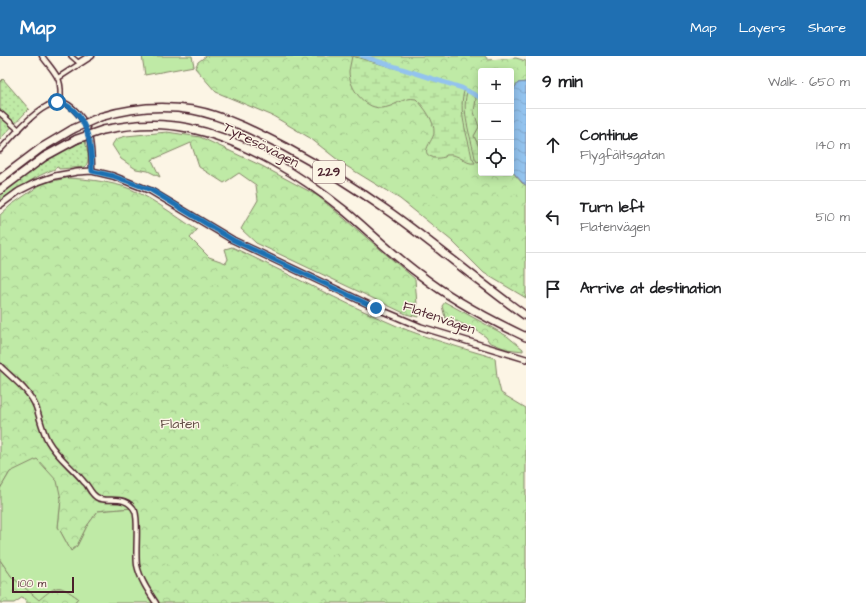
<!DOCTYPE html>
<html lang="en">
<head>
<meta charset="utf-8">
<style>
  :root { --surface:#fff; --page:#f2f2f2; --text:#202124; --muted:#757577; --line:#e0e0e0; --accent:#1f6fb2 }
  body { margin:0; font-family:"Architects Daughter",sans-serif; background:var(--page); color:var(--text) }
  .controls { position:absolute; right:12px; top:12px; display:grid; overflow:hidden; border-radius:4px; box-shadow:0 2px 10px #0003 }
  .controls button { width:36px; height:36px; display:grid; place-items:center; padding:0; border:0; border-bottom:1px solid var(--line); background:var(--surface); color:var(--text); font:20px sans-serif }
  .scale { position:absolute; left:12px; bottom:10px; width:62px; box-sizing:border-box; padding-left:4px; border:2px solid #4a1f2b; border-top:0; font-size:11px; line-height:14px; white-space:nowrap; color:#4a1f2b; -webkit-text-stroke:3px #fcf5e5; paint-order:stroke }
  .stop { position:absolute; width:12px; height:12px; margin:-9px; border:3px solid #1f6fb2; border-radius:50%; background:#fff }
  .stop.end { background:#1f6fb2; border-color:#fff; box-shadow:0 1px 4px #0008 }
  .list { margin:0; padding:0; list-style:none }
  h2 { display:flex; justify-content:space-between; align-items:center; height:52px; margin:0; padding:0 16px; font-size:17px }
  h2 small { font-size:13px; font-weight:400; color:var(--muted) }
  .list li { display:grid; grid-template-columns:26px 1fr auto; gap:12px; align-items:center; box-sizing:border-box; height:72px; padding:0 16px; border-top:1px solid var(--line) }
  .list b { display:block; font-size:15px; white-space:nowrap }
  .list p { margin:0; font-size:13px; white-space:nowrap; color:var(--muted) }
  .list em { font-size:13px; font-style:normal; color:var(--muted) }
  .icon { flex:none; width:22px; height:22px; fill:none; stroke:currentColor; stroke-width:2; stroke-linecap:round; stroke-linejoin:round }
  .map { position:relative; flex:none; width:526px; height:547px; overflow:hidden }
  header { display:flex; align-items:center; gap:24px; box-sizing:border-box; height:56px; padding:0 20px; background:var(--accent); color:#fff }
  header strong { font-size:19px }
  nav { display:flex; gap:22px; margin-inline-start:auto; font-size:14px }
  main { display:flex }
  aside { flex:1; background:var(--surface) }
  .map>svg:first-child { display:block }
</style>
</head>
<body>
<header>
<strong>Map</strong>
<nav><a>Map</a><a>Layers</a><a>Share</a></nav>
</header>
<main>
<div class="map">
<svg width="526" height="547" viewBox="0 0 526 547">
  <defs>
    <pattern id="grass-dots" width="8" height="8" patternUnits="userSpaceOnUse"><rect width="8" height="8" fill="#bfeaa6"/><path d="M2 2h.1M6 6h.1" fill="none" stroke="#a6c88f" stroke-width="1.8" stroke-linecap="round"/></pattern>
    <pattern id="forest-crowns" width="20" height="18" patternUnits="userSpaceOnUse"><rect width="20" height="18" fill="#bfeaa6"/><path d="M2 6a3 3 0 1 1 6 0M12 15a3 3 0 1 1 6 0" fill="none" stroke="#a6c88f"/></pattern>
    <pattern id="wetland-marsh" width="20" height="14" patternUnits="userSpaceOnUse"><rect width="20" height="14" fill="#bfeaa6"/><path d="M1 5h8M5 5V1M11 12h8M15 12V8" fill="none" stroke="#a6c88f"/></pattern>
    <pattern id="water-waves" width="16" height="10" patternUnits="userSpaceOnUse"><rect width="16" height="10" fill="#93c3ee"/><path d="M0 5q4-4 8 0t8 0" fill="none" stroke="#80a7cc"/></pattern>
  </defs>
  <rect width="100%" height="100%" fill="#fcf5e5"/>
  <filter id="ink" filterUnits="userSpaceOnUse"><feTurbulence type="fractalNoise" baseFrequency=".025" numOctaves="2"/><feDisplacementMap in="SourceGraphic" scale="8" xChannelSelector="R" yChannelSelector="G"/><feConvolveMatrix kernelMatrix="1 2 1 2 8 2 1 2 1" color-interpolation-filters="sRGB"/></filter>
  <g filter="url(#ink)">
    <g fill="url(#grass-dots)" stroke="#848468">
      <path d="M 3,23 L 29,53 L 0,83 L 0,26 Z"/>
      <path d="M 85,85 C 87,93 91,104 85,111 L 59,113 L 58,111 L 55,112 L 55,113 C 35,120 17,133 0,146 L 0,140 C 26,119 53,97 85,85 Z"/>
    </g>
    <g fill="url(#forest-crowns)" stroke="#848468">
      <path d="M 206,0 L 485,0 L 488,4 L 516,2 L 526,5 L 526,26 L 518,27 L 511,37 L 511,15 L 481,15 L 481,117 L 511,117 L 511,114 L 522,127 L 526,129 L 526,242 L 484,217 L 452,185 L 400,143 L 343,108 L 310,82 L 273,60 L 216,36 L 195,12 L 198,6 Z"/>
      <path d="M 167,76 L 200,81 L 262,110 L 318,140 L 415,223 L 418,261 L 406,258 L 256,187 L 241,173 L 258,144 L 256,129 L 239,117 L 224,127 L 199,111 L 191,87 L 152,104 L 160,121 L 148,115 L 136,113 L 121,103 L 112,89 L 116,83 L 126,80 Z"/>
      <path d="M 67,122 C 86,123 104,125 122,130 C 146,137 175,160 197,174 L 190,182 L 209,201 L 226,207 L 228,203 L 225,193 L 232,191 C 287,217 341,246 397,270 C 429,283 462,292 495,302 L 497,321 L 501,337 L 526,352 L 526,547 L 158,547 L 140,515 L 134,452 L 98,455 L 87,470 L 77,490 L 71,495 L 58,471 L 61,443 L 10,416 L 0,433 L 0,352 L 1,350 L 0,348 L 0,159 L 11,149 L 43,127 Z"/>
      <path d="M 445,246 L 507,280 L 523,293 L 523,295 L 506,293 L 489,286 L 486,281 L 476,274 L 453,264 L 448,265 L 445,261 L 442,250 Z"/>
      <path d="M 0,504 L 12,521 L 23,529 L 53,532 L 64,532 L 78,542 L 74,547 L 27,547 L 23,541 L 14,547 L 0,547 Z"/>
    </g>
    <g fill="url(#wetland-marsh)" stroke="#848468">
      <path d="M 352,0 L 465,32 C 457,55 468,80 472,102 L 475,107 C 464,109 461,97 446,99 L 445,101 C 440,102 436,103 432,101 C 419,97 433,85 434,77 C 435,65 424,51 416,43 C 403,40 394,52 381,52 C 364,52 349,32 349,15 C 350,10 351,5 352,0 Z"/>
      <path d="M 468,33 L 472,36 L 476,43 L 474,56 L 479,71 L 474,80 L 479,91 L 480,105 L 477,106 L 475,102 C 471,80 460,55 468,33 Z"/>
    </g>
    <g fill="#bfeaa6" stroke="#848468">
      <path d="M 142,0 L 192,0 L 194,10 L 145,19 Z"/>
      <path d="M 37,403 L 57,425 L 61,443 L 58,471 L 71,495 L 77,490 L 87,470 L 98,455 L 133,452 L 135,456 L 139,517 L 156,547 L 74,547 L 78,542 C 58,528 58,528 39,544 L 12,521 L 0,504 L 0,433 L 10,416 Z"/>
    </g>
    <path fill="url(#water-waves)" stroke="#7681a0" d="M 526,26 L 526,129 L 523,127 L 511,114 L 511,37 L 518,27 Z"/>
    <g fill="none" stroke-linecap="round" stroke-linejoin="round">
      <path stroke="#93c3ee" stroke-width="4.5" d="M 362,0 L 462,32 L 481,42"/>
      <defs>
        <path id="pedestrian" d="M 71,0 L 78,6 L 86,1"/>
        <g id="minor">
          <path d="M 42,0 C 56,19 63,22 60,46"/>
          <path d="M 58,22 L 92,0"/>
          <path d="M 0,57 L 19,74"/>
          <path d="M 0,94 C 13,80 30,59 47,50 C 51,48 57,46 62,46 C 71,48 82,61 86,69 C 91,81 92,102 92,115"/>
          <path d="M 0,310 C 12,322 30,335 36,351 C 40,362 42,374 48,385 C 57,401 73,412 84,426 C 88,429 89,434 93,438 C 103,451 125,435 135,455 C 139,465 135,496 137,509 C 140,523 148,535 156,547"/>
        </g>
        <path id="tertiary" d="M 0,149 L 19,135 L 35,127 L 55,120 L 77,116 L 92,115 L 113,120 L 151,135 L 233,184 L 376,252 L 421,271 L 526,303"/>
        <g id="motorway">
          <path d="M 100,61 C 130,52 162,49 193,54 C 225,60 256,76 285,91 C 322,111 357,133 391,157 C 437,190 480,227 526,260"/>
          <path d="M 103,74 C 131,68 160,66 188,72 C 243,83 302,120 345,155 C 370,176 393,199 419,218 C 452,244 488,263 526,281"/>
          <path d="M 0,123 L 41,92 L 73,73"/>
          <path d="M 0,134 L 44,101 L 77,83"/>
        </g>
      </defs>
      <use href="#pedestrian" stroke="#4a1f2b" stroke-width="6"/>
      <use href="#minor" stroke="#4a1f2b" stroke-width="7"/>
      <use href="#tertiary" stroke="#4a1f2b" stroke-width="8"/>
      <use href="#motorway" stroke="#4a1f2b" stroke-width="10"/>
      <use href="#pedestrian" stroke="#fcf5e5" stroke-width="3"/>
      <use href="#minor" stroke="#fcf5e5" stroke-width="4"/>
      <use href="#tertiary" stroke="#fcf5e5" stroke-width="5"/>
      <use href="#motorway" stroke="#fcf5e5" stroke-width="7"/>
      <defs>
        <g id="motorway-bridge">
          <path d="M 73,73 L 100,61"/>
          <path d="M 77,83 L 103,74"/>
        </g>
      </defs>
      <use href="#motorway-bridge" stroke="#4a1f2b" stroke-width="10" stroke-linecap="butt"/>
      <use href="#motorway-bridge" stroke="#fcf5e5" stroke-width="7"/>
    </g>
  </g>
  <g fill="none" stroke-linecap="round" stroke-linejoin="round" filter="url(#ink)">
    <path stroke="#1f6fb2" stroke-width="5" d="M 57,46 C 62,46 64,47 68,50 C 89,63 92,92 92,115 L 113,120 L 151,134 L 233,184 L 376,252"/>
  </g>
  <g text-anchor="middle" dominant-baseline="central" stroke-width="3" stroke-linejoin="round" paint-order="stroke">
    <rect fill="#fcf5e5" stroke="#7f5f63" stroke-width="1" x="313" y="105" width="32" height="22" rx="3"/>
    <g font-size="13" font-weight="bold" fill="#4a1f2b">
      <text x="329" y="116">229</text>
    </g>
    <g font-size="14" fill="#4a1f2b" stroke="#fcf5e5">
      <text transform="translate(261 89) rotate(27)">Tyresövägen</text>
      <text transform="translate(439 262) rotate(19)">Flatenvägen</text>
    </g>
    <g font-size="14" fill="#67524a" stroke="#fcf5e5">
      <text x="180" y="368">Flaten</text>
    </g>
  </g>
</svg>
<div class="controls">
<button>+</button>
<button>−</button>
<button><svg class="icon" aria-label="locate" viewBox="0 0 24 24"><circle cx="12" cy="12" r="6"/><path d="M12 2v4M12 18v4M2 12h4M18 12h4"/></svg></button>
</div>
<div class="scale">100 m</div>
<div class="stop" style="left:57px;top:46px"></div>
<div class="stop end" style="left:376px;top:252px"></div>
</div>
<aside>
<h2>9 min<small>Walk · 650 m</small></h2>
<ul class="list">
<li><svg class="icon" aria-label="ahead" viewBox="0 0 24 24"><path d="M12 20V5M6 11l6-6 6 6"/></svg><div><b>Continue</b><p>Flygfältsgatan</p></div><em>140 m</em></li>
<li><svg class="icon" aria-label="left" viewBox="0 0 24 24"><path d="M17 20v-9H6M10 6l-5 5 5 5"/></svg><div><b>Turn left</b><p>Flatenvägen</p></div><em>510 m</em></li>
<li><svg class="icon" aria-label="arrive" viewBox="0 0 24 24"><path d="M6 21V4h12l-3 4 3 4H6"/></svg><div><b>Arrive at destination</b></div></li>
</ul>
</aside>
</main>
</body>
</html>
